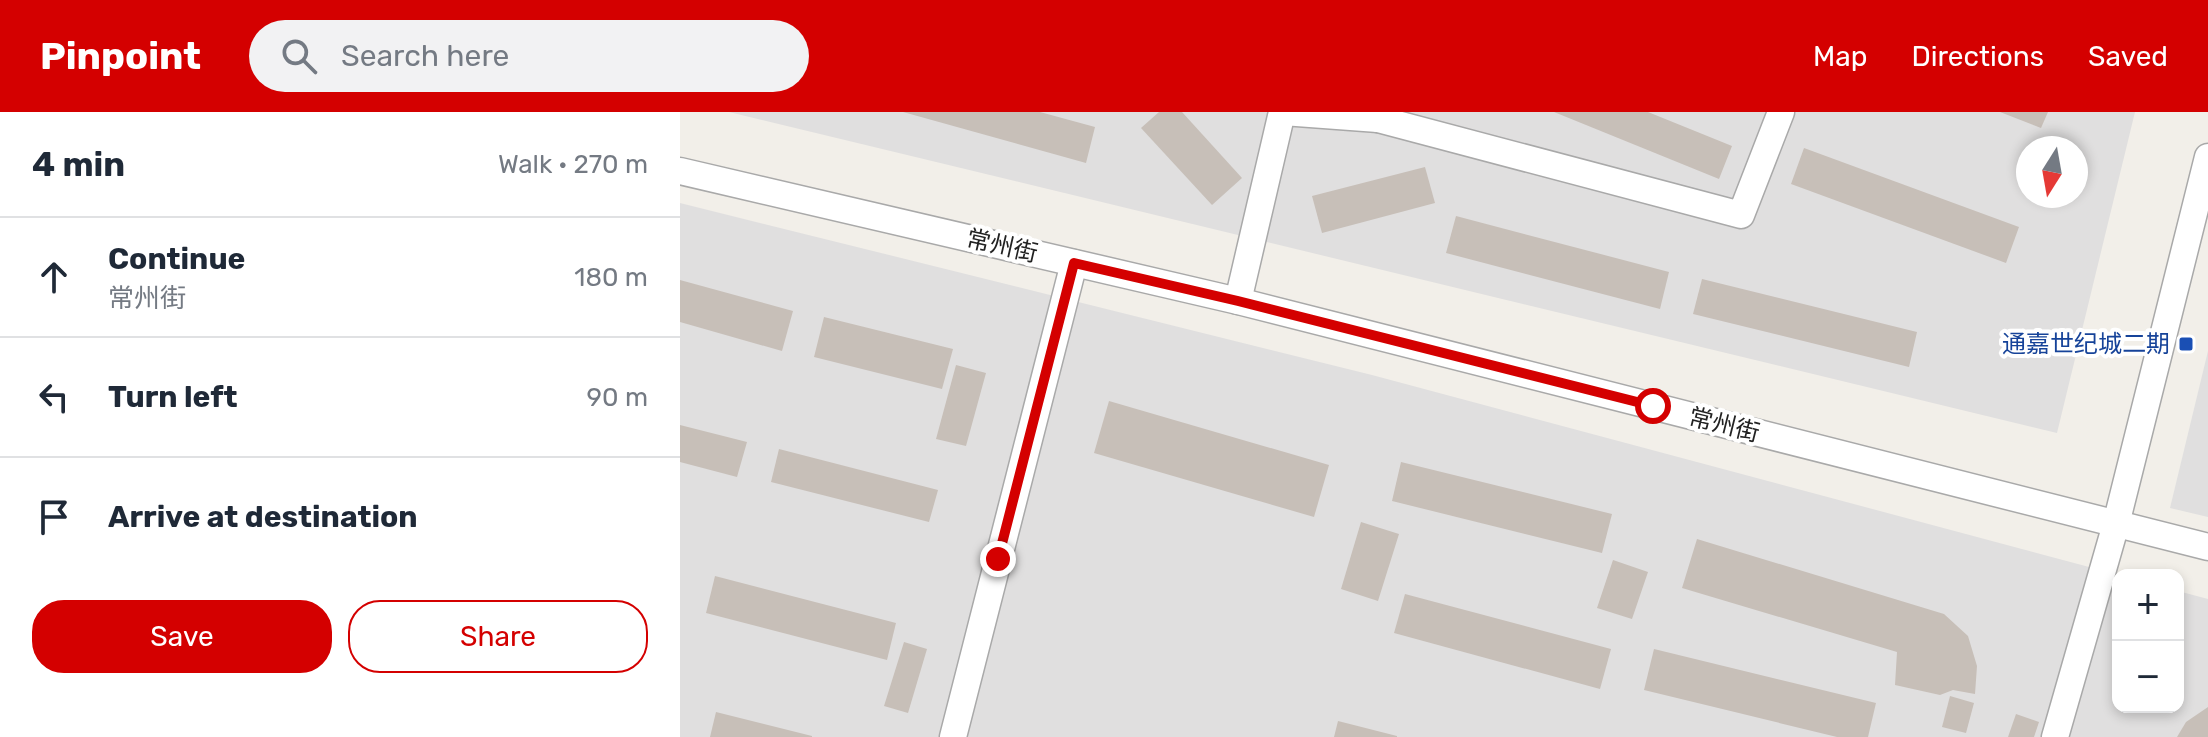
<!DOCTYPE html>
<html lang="en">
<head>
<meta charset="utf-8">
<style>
  :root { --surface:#fff; --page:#f2f2f3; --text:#1f2937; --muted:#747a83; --line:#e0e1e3; --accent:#d40000 }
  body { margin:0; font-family:Rubik,"Noto Sans SC",sans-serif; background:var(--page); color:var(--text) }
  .controls { position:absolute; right:24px; bottom:24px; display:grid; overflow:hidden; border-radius:16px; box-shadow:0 4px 12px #0003 }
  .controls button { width:72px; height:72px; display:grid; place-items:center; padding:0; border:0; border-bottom:2px solid var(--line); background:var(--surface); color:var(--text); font:40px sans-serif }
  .compass { position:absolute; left:1336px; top:24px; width:72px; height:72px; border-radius:50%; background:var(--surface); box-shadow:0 4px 12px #0003; rotate:191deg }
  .stop { position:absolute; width:24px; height:24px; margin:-18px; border:6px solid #d40000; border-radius:50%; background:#fff }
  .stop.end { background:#d40000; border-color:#fff; box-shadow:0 2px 8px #0008 }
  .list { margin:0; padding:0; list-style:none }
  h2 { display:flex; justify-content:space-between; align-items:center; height:104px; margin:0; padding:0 32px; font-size:34px }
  h2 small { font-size:26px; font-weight:400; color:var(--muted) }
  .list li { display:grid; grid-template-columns:52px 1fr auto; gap:24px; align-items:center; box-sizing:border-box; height:120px; padding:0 32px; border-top:2px solid var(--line) }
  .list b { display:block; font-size:30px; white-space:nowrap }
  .list p { margin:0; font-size:26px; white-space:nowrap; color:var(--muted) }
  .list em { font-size:26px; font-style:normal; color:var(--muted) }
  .actions { display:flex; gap:16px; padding:24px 32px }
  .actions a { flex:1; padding:18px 0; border:2px solid var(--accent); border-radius:32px; text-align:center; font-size:28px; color:var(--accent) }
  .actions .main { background:var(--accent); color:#fff }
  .icon { flex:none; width:44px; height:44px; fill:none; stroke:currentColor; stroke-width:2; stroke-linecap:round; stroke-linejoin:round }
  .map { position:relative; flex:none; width:1528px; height:625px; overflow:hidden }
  header { display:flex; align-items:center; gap:48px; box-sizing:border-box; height:112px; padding:0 40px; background:var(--accent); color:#fff }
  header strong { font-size:38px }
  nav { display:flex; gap:44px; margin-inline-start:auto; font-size:28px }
  .search { width:560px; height:72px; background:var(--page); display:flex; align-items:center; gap:20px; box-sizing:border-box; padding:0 28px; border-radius:44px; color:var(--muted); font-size:30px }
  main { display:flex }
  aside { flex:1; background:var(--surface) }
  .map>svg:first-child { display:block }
</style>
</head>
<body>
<header>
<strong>Pinpoint</strong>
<div class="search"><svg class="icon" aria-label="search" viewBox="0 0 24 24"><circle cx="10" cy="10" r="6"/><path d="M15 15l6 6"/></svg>Search here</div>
<nav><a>Map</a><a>Directions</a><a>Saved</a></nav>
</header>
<main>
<aside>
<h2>4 min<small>Walk · 270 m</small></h2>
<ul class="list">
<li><svg class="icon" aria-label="ahead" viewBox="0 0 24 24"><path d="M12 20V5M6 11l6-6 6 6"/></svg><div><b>Continue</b><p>常州街</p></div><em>180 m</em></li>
<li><svg class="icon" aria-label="left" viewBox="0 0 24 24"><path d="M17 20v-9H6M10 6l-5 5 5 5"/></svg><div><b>Turn left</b></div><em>90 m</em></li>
<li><svg class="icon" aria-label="arrive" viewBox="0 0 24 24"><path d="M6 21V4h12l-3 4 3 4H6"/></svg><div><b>Arrive at destination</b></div></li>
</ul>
<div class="actions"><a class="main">Save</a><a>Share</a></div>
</aside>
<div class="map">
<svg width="1528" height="625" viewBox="0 0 1528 625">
  <rect width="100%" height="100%" fill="#f2efe9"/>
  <g fill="#e0dfdf" fill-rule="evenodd">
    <path d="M 49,0 L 1455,0 L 1377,321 ZM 1348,36 L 1396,36 L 1396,84 L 1348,84 Z"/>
    <path d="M 0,91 L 692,263 L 1439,463 L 1438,595 L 1498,595 L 1498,479 L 1528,487 L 1528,625 L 0,625 Z"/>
    <path d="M 1528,239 L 1528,405 L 1490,396 Z"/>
  </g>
  <g fill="#c7bfb8">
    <path d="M 223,0 L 360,0 L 415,15 L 406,51 Z"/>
    <path d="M 479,0 L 502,0 L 562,66 L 532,93 L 461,16 Z"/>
    <path d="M 874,0 L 968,0 L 1052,34 L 1039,67 Z"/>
    <path d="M 1320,0 L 1368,0 L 1361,16 Z"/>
    <path d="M 1124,36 L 1339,115 L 1326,151 L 1111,72 Z"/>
    <path d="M 745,55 L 755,91 L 642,121 L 632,84 Z"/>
    <path d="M 776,104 L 989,160 L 980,197 L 766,141 Z"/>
    <path d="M 1022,167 L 1237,220 L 1229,255 L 1013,202 Z"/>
    <path d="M 0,168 L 113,199 L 102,239 L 0,210 Z"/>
    <path d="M 144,205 L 273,237 L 262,277 L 134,245 Z"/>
    <path d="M 276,253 L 306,261 L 286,334 L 256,327 Z"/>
    <path d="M 429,289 L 649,353 L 634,405 L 414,341 Z"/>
    <path d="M 0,313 L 67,330 L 57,365 L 0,350 Z"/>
    <path d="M 99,337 L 258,378 L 249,410 L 91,370 Z"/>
    <path d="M 721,350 L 932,402 L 922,441 L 712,389 Z"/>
    <path d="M 681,410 L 719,422 L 698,489 L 661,477 Z"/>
    <path d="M 1017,427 L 1264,502 L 1288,524 L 1297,554 L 1295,582 L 1273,578 L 1260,583 L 1215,573 L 1217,540 L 1002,476 Z"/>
    <path d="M 933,448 L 968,460 L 952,507 L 917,496 Z"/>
    <path d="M 35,464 L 216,511 L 207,548 L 26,501 Z"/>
    <path d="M 725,482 L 931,537 L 920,577 L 714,521 Z"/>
    <path d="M 224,530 L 247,537 L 228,601 L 204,594 Z"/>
    <path d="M 974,537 L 1196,591 L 1188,625 L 1157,625 L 964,578 Z"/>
    <path d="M 1270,584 L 1294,591 L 1286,621 L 1262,615 Z"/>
    <path d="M 1528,595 L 1528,625 L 1497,625 L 1506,610 Z"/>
    <path d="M 36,600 L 132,624 L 132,625 L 30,625 Z"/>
    <path d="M 1336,602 L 1359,610 L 1354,625 L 1328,625 Z"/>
    <path d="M 658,609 L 717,624 L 717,625 L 654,625 Z"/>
  </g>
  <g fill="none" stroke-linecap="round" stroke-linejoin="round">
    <defs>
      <g id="minor">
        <path d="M 603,0 L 698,7 L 701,0"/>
        <path d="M 698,7 L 1061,103 L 1101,0"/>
        <path d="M 0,59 L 558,189 L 1528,435"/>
        <path d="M 558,189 L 602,0"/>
        <path d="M 273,625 L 394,151"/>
        <path d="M 1375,625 L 1436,412 L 1528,45"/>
      </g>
    </defs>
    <use href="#minor" stroke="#a9a9a9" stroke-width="29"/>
    <use href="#minor" stroke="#fff" stroke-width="26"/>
  </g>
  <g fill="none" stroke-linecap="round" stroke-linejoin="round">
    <path stroke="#d40000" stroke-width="10" d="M 318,447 L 394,151 L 558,189 L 973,294"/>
  </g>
  <rect fill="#1a4fb4" stroke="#fff" stroke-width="3" x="1498" y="224" width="16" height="16" rx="4"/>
  <g text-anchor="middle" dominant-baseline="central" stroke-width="8" stroke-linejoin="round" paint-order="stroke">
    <g font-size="24" fill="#222" stroke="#fff">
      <text transform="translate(322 134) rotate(13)">常州街</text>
      <text transform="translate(1044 313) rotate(14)">常州街</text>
    </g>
    <g font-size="24" fill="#164399" stroke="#fff" text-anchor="end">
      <text x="1490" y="232">通嘉世纪城二期</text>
    </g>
  </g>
</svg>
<div class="controls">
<button>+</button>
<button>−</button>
</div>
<svg class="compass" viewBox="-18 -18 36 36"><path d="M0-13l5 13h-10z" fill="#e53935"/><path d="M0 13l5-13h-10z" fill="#747a83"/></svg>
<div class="stop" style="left:973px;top:294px"></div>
<div class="stop end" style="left:318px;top:447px"></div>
</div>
</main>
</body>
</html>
